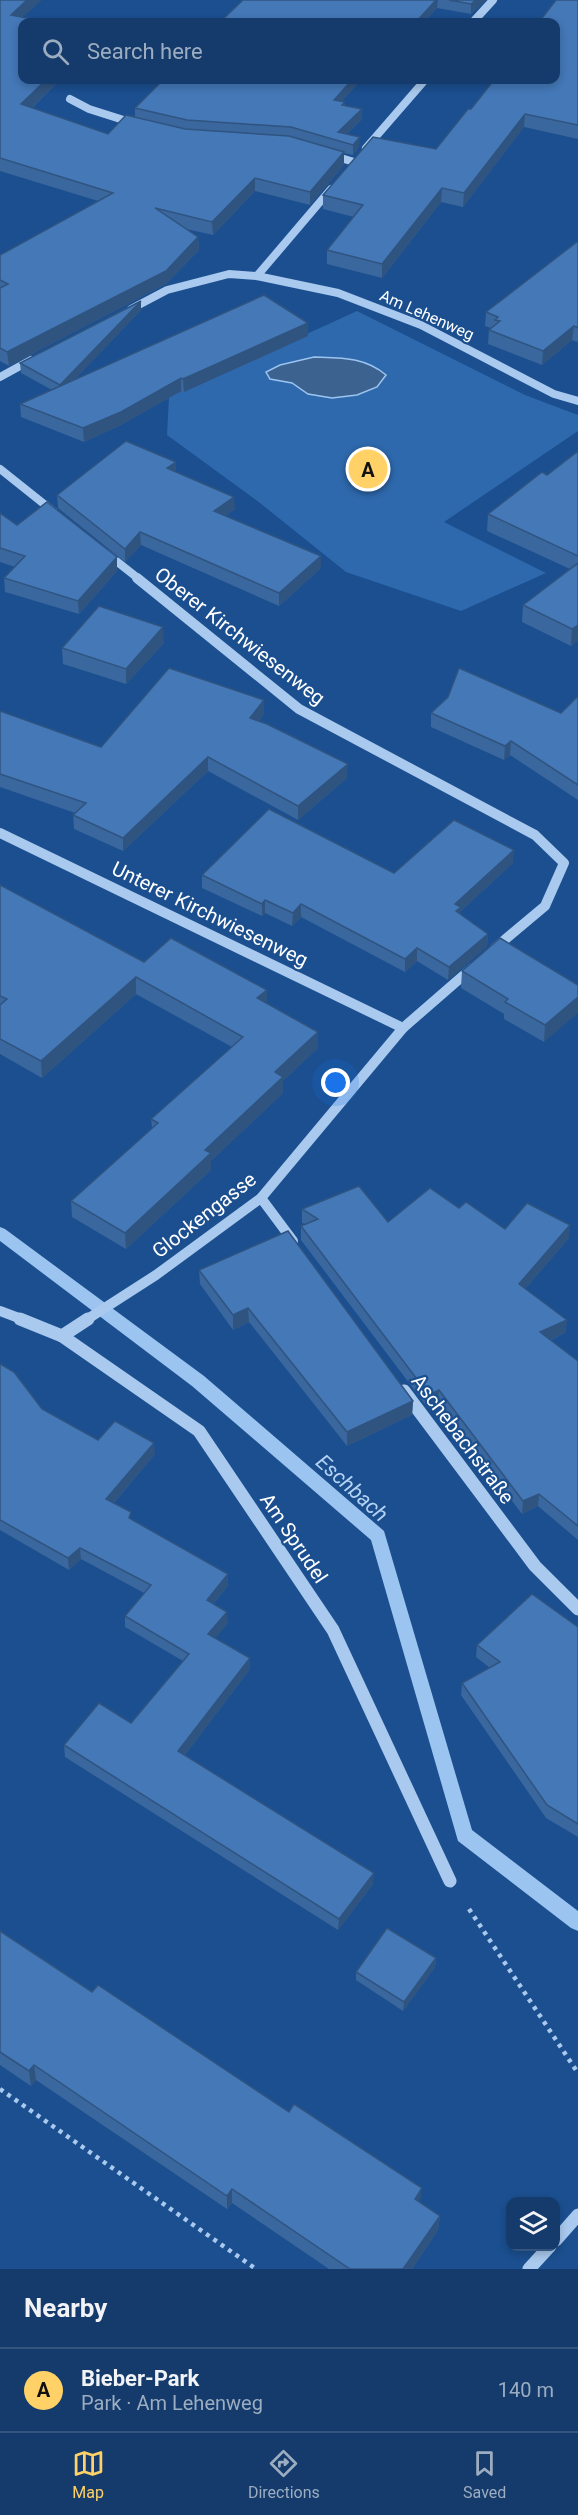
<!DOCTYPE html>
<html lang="en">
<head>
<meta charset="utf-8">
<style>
  :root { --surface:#143b6b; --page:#214673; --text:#f1f3f6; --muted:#9dadc1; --line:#33557e; --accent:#ffd166 }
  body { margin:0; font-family:Roboto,sans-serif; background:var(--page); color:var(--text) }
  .controls { position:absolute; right:18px; bottom:18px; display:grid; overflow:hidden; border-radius:12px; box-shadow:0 3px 9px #0003 }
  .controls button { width:54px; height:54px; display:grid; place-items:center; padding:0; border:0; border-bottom:2px solid var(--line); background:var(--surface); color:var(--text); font:30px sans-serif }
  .you { position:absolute; left:336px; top:1083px; width:21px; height:21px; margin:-15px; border:4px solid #fff; border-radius:50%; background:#1a73e8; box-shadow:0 0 0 9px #1a73e833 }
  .badge { display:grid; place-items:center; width:39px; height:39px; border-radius:50%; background:var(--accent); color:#111; font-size:20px; font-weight:700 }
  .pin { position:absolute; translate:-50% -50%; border:3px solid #fff; box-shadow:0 2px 6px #0006 }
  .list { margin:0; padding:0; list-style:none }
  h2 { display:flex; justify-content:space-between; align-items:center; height:78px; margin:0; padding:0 24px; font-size:26px }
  h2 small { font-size:20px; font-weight:400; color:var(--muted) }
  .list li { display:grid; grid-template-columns:39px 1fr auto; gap:18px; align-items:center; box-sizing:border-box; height:84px; padding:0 24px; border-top:2px solid var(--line) }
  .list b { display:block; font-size:22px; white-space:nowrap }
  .list p { margin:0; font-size:20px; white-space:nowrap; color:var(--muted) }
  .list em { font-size:20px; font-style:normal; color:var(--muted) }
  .icon { flex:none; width:33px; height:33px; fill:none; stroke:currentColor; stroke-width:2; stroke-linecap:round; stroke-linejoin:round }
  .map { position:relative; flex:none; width:578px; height:2269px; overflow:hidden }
  .search { position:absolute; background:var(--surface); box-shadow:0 3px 9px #0003; left:18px; right:18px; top:18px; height:66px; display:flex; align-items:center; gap:15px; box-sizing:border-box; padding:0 21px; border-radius:12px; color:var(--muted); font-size:22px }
  .sheet { height:162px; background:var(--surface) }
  nav { display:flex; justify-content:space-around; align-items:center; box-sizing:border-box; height:84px; border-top:2px solid var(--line); background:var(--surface); font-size:16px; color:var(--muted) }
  nav a { display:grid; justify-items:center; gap:3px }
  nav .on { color:var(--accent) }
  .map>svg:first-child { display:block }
</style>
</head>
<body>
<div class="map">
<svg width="578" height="2269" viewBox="0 0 578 2269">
  <rect width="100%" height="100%" fill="#1b4f8f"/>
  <path fill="#2e69ad" d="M 357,311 L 525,395 L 578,415 L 578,431 L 444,522 L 546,573 L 461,611 L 346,572 L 260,503 L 167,435 L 169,397 Z"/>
  <path fill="#3c6290" stroke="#9cc4f0" stroke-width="1.5" d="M 314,357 C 342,358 365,357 386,375 L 377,387 L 357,395 L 332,398 L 308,394 L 292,383 L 270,379 L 266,372 L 280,365 Z"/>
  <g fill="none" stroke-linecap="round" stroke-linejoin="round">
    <path fill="#9cc4f0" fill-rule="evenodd" d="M 0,1227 L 5,1229 L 204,1376 L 384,1531 L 472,1830 L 578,1911 L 578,1931 L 571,1928 L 458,1841 L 371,1540 L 192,1386 L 0,1241 Z"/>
    <g stroke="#a9c9ee" stroke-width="4.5" stroke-dasharray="4 5" stroke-linecap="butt">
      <path d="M 469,1909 L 578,2073"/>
      <path d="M 0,2089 L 256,2269"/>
    </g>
    <g stroke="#a9c9ee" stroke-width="8">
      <path d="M 473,22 L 493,0"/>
      <path d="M 70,99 L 89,109 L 133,123"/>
      <path d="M 366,148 L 425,80"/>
      <path d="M 331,155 L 354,162"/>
      <path d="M 257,276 L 331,189"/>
      <path d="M 131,309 L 167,290 L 229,274 L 257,276 L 338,293 L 421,325 L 554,394 L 578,401"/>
      <path d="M 0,377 L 31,360"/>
      <path d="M 0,469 L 54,512"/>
      <path d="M 106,553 L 139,579"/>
    </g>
    <g stroke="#a9c9ee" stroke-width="10">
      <path d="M 137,578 L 299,709 L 535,835 L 564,863 L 545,906 L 495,948"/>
      <path d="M 0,833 L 403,1028"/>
      <path d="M 261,1198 L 293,1241"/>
      <path d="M 0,1311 L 24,1320"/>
      <path d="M 86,1320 L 156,1275 L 261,1198 L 403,1028 L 472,968"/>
    </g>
    <g stroke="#a9c9ee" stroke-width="13">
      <path d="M 20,1319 L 62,1336 L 199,1431 L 333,1630 L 450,1881"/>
      <path d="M 62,1336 L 88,1319"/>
      <path d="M 404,1391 L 535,1566 L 578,1609"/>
      <path d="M 556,2240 L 578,2215"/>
      <path d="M 529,2269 L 550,2246"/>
    </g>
  </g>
  <g fill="#3a679d">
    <path d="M 0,0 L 23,17 L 22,80 L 60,80 L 32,108 L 108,134 L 135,117 L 135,108 L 163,80 L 361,80 L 342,101 L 345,105 L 362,119 L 347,134 L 359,147 L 353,155 L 344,153 L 344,165 L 310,205 L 255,191 L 213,235 L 186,229 L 198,237 L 199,250 L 166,284 L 9,366 L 0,361 L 0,255 L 98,201 L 0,171 Z"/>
    <path d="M 243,0 L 486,0 L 471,14 L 437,8 L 424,22 L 220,22 Z"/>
    <path d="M 578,0 L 578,139 L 524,127 L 463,207 L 441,202 L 382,278 L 327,264 L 327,250 L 354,217 L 323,209 L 323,195 L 436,149 L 471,109 Z"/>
    <path d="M 578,241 L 578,341 L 577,342 L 572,340 L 542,365 L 488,344 L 489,330 L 491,328 L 485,326 L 486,312 Z"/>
    <path d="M 141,301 L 141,310 L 75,379 L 308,323 L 308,336 L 184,392 L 181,391 L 121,425 L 84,442 L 21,417 L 20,404 L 52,390 L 21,373 L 20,363 Z"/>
    <path d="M 578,451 L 578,640 L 571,646 L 522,622 L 523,605 L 570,569 L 487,531 L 488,514 L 547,475 Z"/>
    <path d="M 176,462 L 176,472 L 235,509 L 225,516 L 321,568 L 279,606 L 141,545 L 125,562 L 58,508 L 57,495 Z"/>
    <path d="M 0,513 L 17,525 L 117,571 L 79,614 L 5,592 L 4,578 L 15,567 L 0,562 Z"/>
    <path d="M 164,643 L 126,684 L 63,664 L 62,648 Z"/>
    <path d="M 578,696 L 578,800 L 510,755 L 504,760 L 431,727 L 431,713 L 561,713 Z"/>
    <path d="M 0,711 L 101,747 L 264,714 L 259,721 L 347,778 L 298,820 L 208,771 L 123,851 L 74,829 L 73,815 L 75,813 L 0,787 Z"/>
    <path d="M 513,863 L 461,911 L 460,914 L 488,934 L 487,946 L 448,980 L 417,961 L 405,972 L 301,917 L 292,926 L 265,913 L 262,916 L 202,888 L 202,875 L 394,873 Z"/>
    <path d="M 0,885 L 144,962 L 267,1003 L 318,1032 L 318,1048 L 283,1081 L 283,1093 L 211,1161 L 211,1170 L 126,1249 L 72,1217 L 71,1201 L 152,1128 L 151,1119 L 232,1047 L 136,994 L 42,1078 L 0,1054 Z"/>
    <path d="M 462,971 L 578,985 L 544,1042 L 504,1019 L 504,1014 L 461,988 Z"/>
    <path d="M 459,1208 L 505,1229 L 569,1238 L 525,1289 L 567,1320 L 565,1333 L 551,1340 L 578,1361 L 578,1540 L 538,1506 L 522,1514 L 438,1403 L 428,1408 L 301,1240 L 301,1226 L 305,1224 L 302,1223 L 302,1209 L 388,1222 Z"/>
    <path d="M 199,1270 L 413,1401 L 412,1415 L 347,1446 L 249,1322 L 233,1330 L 200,1284 Z"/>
    <path d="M 0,1364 L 42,1409 L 98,1440 L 155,1454 L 114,1503 L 131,1520 L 228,1586 L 213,1604 L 228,1623 L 215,1638 L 250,1658 L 250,1669 L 185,1755 L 373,1884 L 338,1930 L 65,1757 L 64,1745 L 131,1723 L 183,1661 L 125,1627 L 125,1616 L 144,1593 L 81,1559 L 69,1570 L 0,1530 Z"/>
    <path d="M 578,1627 L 578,1837 L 546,1818 L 461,1695 L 462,1683 L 490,1668 L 476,1657 L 477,1645 Z"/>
    <path d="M 0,1931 L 92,1992 L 440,2216 L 438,2230 L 412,2269 L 329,2269 L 232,2203 L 227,2209 L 36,2080 L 31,2086 L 0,2065 Z"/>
    <path d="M 436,1958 L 435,1967 L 403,2011 L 356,1980 L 356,1972 Z"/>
  </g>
  <g fill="#305480">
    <path d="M 27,0 L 42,0 L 12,27 L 11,15 Z"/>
    <path d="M 436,0 L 438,0 L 437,8 L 424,22 L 416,22 Z"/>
    <path d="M 476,0 L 486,0 L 471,14 L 471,4 Z"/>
    <path d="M 46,80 L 60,80 L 22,117 L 21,104 Z"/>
    <path d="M 352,80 L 361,80 L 334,110 L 334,100 Z"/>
    <path d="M 362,109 L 362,119 L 340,141 L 338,132 Z"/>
    <path d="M 525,114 L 524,127 L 463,207 L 464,193 Z"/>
    <path d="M 360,137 L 359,147 L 353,155 L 353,145 Z"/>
    <path d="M 344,152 L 344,165 L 310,205 L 310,192 Z"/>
    <path d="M 255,178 L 255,191 L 213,235 L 212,222 Z"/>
    <path d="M 442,188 L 441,202 L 382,278 L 382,264 Z"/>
    <path d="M 198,237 L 199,250 L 166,284 L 9,366 L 7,352 Z"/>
    <path d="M 141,301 L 141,310 L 60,395 L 60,385 Z"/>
    <path d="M 308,323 L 308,336 L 184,392 L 183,379 Z"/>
    <path d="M 574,326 L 572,340 L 542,365 L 543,351 Z"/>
    <path d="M 181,378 L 181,391 L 121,425 L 84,442 L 83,428 Z"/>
    <path d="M 176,462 L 176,475 L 167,468 Z"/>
    <path d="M 234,497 L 235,509 L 214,524 L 214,511 Z"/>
    <path d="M 140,532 L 141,545 L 125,562 L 125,549 Z"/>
    <path d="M 321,556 L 321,568 L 279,606 L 279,593 Z"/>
    <path d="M 117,557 L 117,571 L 79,614 L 78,601 Z"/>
    <path d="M 578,625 L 578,640 L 571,646 L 572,629 Z"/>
    <path d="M 163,627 L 164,643 L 126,684 L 126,669 Z"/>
    <path d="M 264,700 L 264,714 L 250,732 L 250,718 Z"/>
    <path d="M 511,741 L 510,755 L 504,760 L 505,746 Z"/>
    <path d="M 208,757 L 208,771 L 123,851 L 123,838 Z"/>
    <path d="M 348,764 L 347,778 L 298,820 L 298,806 Z"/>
    <path d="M 514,850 L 513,863 L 461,911 L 460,920 L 456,915 L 455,904 Z"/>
    <path d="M 265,900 L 265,913 L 262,916 L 262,904 Z"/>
    <path d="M 301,904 L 301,917 L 292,926 L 293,913 Z"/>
    <path d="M 488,934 L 487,946 L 448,980 L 449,967 Z"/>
    <path d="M 417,948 L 417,961 L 405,972 L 405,959 Z"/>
    <path d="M 136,977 L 136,994 L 42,1078 L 41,1061 Z"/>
    <path d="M 267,990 L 267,1007 L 257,998 Z"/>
    <path d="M 578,997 L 578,1013 L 544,1042 L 545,1025 Z"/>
    <path d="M 318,1032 L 318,1048 L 283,1081 L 283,1093 L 211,1161 L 211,1170 L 126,1249 L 125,1233 L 275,1072 Z"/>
    <path d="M 570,1225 L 569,1238 L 518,1297 L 519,1284 Z"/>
    <path d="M 248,1308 L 249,1322 L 233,1330 L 233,1315 Z"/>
    <path d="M 567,1320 L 565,1333 L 539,1345 L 540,1332 Z"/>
    <path d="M 439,1390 L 438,1403 L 428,1408 L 429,1395 Z"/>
    <path d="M 413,1401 L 412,1415 L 347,1446 L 347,1432 Z"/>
    <path d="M 154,1443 L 155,1454 L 107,1511 L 106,1499 Z"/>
    <path d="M 539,1494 L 538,1506 L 522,1514 L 523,1501 Z"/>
    <path d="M 80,1548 L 81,1559 L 69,1570 L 68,1558 Z"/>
    <path d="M 228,1574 L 228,1586 L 207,1611 L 207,1600 Z"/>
    <path d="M 227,1612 L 228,1623 L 209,1646 L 208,1634 Z"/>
    <path d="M 250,1658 L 250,1669 L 179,1763 L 178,1751 Z"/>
    <path d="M 374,1873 L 373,1884 L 338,1930 L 339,1919 Z"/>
    <path d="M 436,1958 L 435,1967 L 403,2011 L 404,2002 Z"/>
    <path d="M 34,2065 L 36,2080 L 31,2086 L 29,2071 Z"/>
    <path d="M 422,2188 L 420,2202 L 415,2199 Z"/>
    <path d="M 232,2189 L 232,2203 L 227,2209 L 227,2196 Z"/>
    <path d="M 440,2216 L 438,2230 L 412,2269 L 403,2269 Z"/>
  </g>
  <g fill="#4478b7" stroke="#305480" stroke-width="1.5">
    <path d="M 0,0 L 27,0 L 11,15 L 48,22 L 22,22 L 22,80 L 46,80 L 21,104 L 108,134 L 126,115 L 185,129 L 289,136 L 344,152 L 310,192 L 255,178 L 212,222 L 155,208 L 198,237 L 166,271 L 7,352 L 0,348 L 0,288 L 8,284 L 0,280 L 0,255 L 113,193 L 0,158 Z"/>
    <path d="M 243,0 L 436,0 L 416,22 L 220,22 Z"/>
    <path d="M 449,0 L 476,0 L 471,4 Z"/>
    <path d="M 556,0 L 578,0 L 578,125 L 525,114 L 464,193 L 442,188 L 382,264 L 327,250 L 363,205 L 323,195 L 373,137 L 436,149 L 468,109 L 471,109 L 494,80 L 555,80 L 555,22 L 539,22 Z"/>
    <path d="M 163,80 L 352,80 L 334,100 L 345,102 L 342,105 L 362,109 L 338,132 L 360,137 L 353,145 L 291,127 L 187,120 L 135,108 Z"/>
    <path d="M 578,241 L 578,328 L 574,326 L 543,351 L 489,330 L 500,321 L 495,320 L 498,317 L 486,312 Z"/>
    <path d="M 264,295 L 308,323 L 183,379 L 181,378 L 121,412 L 83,428 L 20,404 Z"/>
    <path d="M 141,301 L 60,385 L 20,363 Z"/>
    <path d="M 126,441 L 176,462 L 167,468 L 234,497 L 214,511 L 321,556 L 279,593 L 140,532 L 125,549 L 57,495 Z"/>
    <path d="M 578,451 L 578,556 L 488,514 L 542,472 L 547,475 Z"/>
    <path d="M 47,502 L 117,557 L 78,601 L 4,578 L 25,556 L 0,548 L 0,513 L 17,525 Z"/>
    <path d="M 578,563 L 578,625 L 572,629 L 523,605 Z"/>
    <path d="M 99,606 L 163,627 L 126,669 L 62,648 Z"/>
    <path d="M 169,668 L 264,700 L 250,718 L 267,724 L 348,764 L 298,806 L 208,757 L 123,838 L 73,815 L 86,803 L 0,774 L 0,711 L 101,747 Z"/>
    <path d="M 459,668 L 561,713 L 578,696 L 578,785 L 511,741 L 505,746 L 431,713 L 448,697 Z"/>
    <path d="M 269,809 L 394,873 L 454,820 L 514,850 L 455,904 L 461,907 L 456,911 L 488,934 L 449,967 L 417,948 L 405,959 L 301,904 L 293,913 L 265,900 L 262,904 L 202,875 Z"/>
    <path d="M 0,885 L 144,962 L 171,938 L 267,990 L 257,998 L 318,1032 L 275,1072 L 283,1077 L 205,1150 L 211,1153 L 125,1233 L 71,1201 L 158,1123 L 151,1119 L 243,1037 L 136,977 L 41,1061 L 0,1039 L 0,1005 L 7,999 L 0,996 Z"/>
    <path d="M 500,938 L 578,985 L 578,997 L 545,1025 L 505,1002 L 508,999 L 462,971 Z"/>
    <path d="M 359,1186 L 388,1222 L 430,1188 L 459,1208 L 466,1202 L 505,1229 L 527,1203 L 570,1225 L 519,1284 L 567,1320 L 540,1332 L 578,1361 L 578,1526 L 539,1494 L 523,1501 L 439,1390 L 429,1395 L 301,1226 L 318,1219 L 302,1209 Z"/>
    <path d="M 288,1231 L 413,1401 L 347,1432 L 248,1308 L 233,1315 L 199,1270 Z"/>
    <path d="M 0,1364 L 14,1372 L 42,1409 L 98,1440 L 115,1421 L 154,1443 L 106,1499 L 131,1512 L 129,1518 L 228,1574 L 207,1600 L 227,1612 L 208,1634 L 250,1658 L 178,1751 L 374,1873 L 339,1919 L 64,1745 L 99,1703 L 131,1723 L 189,1654 L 125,1616 L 151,1585 L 80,1548 L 68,1558 L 0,1520 Z"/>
    <path d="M 532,1594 L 578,1627 L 578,1824 L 547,1805 L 462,1683 L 500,1662 L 477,1645 Z"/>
    <path d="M 387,1928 L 436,1958 L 404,2002 L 356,1972 Z"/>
    <path d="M 0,1931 L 92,1992 L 98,1985 L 289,2112 L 294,2104 L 422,2188 L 415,2199 L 440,2216 L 403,2269 L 350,2269 L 232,2189 L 227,2196 L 34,2065 L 29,2071 L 0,2052 Z"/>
  </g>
  <g text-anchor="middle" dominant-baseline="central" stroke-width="4.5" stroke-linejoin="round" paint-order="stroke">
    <g font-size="16" fill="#fff" stroke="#1b4f8f">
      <text transform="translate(427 315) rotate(24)">Am Lehenweg</text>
    </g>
    <g font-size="20" fill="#fff" stroke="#1b4f8f">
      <text transform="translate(240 636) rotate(38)">Oberer Kirchwiesenweg</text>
      <text transform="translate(210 914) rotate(26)">Unterer Kirchwiesenweg</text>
      <text transform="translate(204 1215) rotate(-38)">Glockengasse</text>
      <text transform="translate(463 1439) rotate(53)">Aschebachstraße</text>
      <text transform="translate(294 1538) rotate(56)">Am Sprudel</text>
    </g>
    <g font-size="21" font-style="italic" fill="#b5d3f5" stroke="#1b4f8f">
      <text transform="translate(352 1488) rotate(42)">Eschbach</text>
    </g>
  </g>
</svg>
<div class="controls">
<button><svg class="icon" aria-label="layers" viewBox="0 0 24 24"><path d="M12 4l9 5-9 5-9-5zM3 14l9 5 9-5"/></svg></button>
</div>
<div class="you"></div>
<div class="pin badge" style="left:368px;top:469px">A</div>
<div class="search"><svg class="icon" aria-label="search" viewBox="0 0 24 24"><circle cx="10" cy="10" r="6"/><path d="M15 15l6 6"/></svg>Search here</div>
</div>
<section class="sheet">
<h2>Nearby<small></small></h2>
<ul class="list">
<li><span class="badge">A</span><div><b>Bieber-Park</b><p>Park · Am Lehenweg</p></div><em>140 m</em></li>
</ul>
</section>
<nav>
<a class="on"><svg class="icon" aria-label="map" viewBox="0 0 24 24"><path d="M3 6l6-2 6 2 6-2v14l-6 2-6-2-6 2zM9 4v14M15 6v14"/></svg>Map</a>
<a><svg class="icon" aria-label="directions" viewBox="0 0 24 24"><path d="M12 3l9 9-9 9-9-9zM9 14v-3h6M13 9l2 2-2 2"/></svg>Directions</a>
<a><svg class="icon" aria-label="saved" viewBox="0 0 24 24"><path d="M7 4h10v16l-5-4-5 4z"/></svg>Saved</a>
</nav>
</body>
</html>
